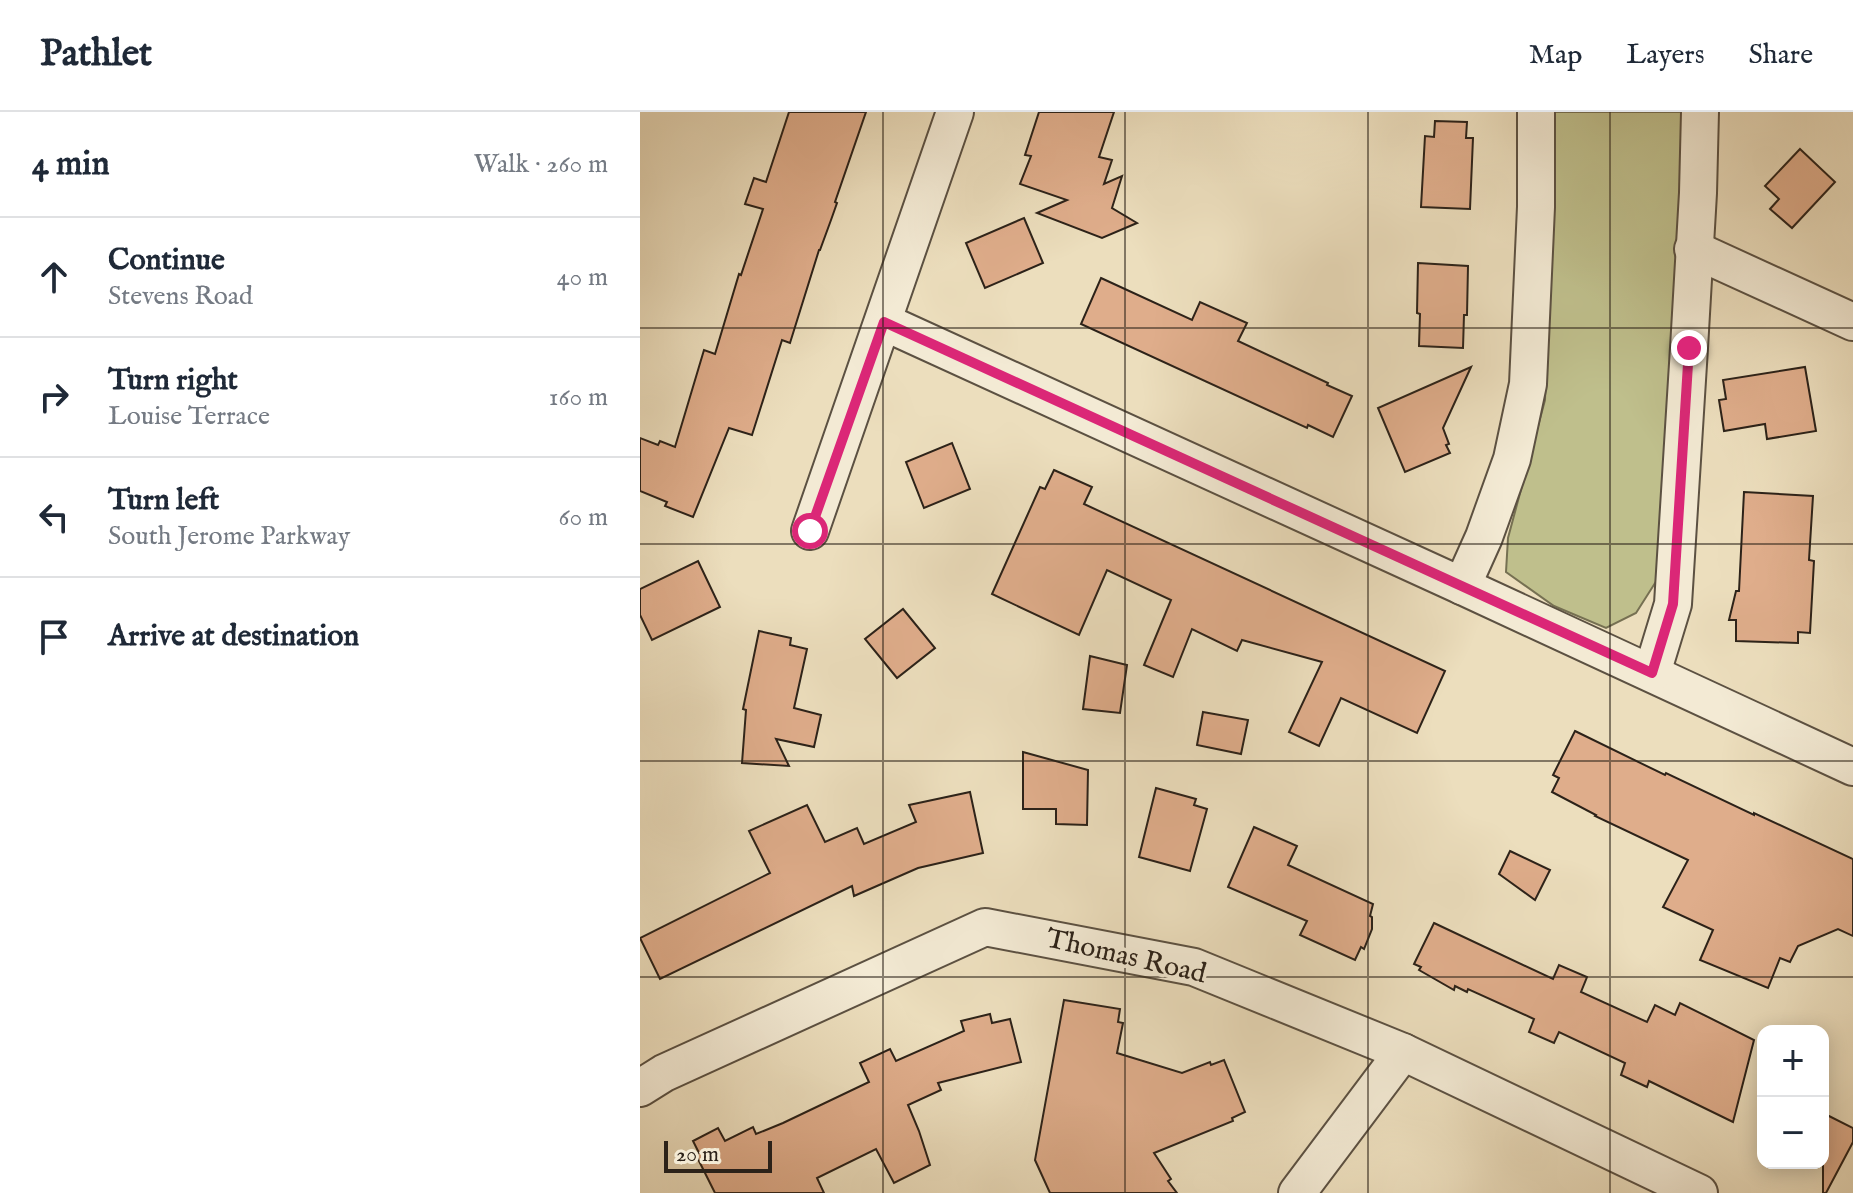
<!DOCTYPE html>
<html lang="en">
<head>
<meta charset="utf-8">
<style>
  :root { --surface:#fff; --page:#f2f2f3; --text:#1f2937; --muted:#747a83; --line:#e0e1e3 }
  body { margin:0; font-family:"IM FELL English",serif; background:var(--page); color:var(--text) }
  .controls { position:absolute; right:24px; bottom:24px; display:grid; overflow:hidden; border-radius:16px; box-shadow:0 4px 20px #0003 }
  .controls button { width:72px; height:72px; display:grid; place-items:center; padding:0; border:0; border-bottom:2px solid var(--line); background:var(--surface); color:var(--text); font:40px sans-serif }
  .scale { position:absolute; left:24px; bottom:20px; width:108px; box-sizing:border-box; padding-left:8px; border:4px solid #2c2219; border-top:0; font-size:22px; line-height:28px; white-space:nowrap; color:#2c2219; -webkit-text-stroke:6px #f3ead4; paint-order:stroke }
  .stop { position:absolute; width:24px; height:24px; margin:-18px; border:6px solid #db2777; border-radius:50%; background:#fff }
  .stop.end { background:#db2777; border-color:#fff; box-shadow:0 2px 8px #0008 }
  .list { margin:0; padding:0; list-style:none }
  h2 { display:flex; justify-content:space-between; align-items:center; height:104px; margin:0; padding:0 32px; font-size:34px }
  h2 small { font-size:26px; font-weight:400; color:var(--muted) }
  .list li { display:grid; grid-template-columns:52px 1fr auto; gap:24px; align-items:center; box-sizing:border-box; height:120px; padding:0 32px; border-top:2px solid var(--line) }
  .list b { display:block; font-size:30px; white-space:nowrap }
  .list p { margin:0; font-size:26px; white-space:nowrap; color:var(--muted) }
  .list em { font-size:26px; font-style:normal; color:var(--muted) }
  .icon { flex:none; width:44px; height:44px; fill:none; stroke:currentColor; stroke-width:2; stroke-linecap:round; stroke-linejoin:round }
  .map { position:relative; flex:none; width:1213px; height:1081px; overflow:hidden }
  header { display:flex; align-items:center; gap:48px; box-sizing:border-box; height:112px; padding:0 40px; background:var(--surface); border-bottom:2px solid var(--line) }
  header strong { font-size:38px }
  nav { display:flex; gap:44px; margin-inline-start:auto; font-size:28px }
  main { display:flex }
  aside { flex:1; background:var(--surface) }
  .map>svg:first-child { display:block }
</style>
</head>
<body>
<header>
<strong>Pathlet</strong>
<nav><a>Map</a><a>Layers</a><a>Share</a></nav>
</header>
<main>
<aside>
<h2>4 min<small>Walk · 260 m</small></h2>
<ul class="list">
<li><svg class="icon" aria-label="ahead" viewBox="0 0 24 24"><path d="M12 20V5M6 11l6-6 6 6"/></svg><div><b>Continue</b><p>Stevens Road</p></div><em>40 m</em></li>
<li><svg class="icon" aria-label="right" viewBox="0 0 24 24"><path d="M7 20v-9h11M14 6l5 5-5 5"/></svg><div><b>Turn right</b><p>Louise Terrace</p></div><em>160 m</em></li>
<li><svg class="icon" aria-label="left" viewBox="0 0 24 24"><path d="M17 20v-9H6M10 6l-5 5 5 5"/></svg><div><b>Turn left</b><p>South Jerome Parkway</p></div><em>60 m</em></li>
<li><svg class="icon" aria-label="arrive" viewBox="0 0 24 24"><path d="M6 21V4h12l-3 4 3 4H6"/></svg><div><b>Arrive at destination</b></div></li>
</ul>
</aside>
<div class="map">
<svg width="1213" height="1081" viewBox="0 0 1213 1081">
  <rect width="100%" height="100%" fill="#ecdebd"/>
  <filter id="stains"><feTurbulence type="fractalNoise" baseFrequency=".0025" numOctaves="4"/><feColorMatrix values="0 0 0 0 .2 0 0 0 0 .09 0 0 0 0 .02 0 0 0 .5 -.17"/></filter>
  <radialGradient id="worn" r=".72"><stop offset=".6" stop-color="#630" stop-opacity="0"/><stop offset="1" stop-color="#630" stop-opacity=".3"/></radialGradient>
  <path fill="#bfbf8c" stroke="#767052" stroke-width="2" d="M 914,0 L 1045,0 L 1041,157 L 1017,468 L 996,501 L 966,516 L 914,494 L 866,460 L 868,426 L 905,288 Z"/>
  <g fill="#dfad8b" stroke="#2c2219" stroke-width="2">
    <path d="M 149,0 L 226,0 L 195,90 L 197,91 L 191,108 L 180,138 L 179,138 L 150,231 L 142,228 L 112,323 L 89,316 L 53,405 L 25,394 L 27,390 L 0,379 L 0,326 L 18,333 L 20,329 L 35,335 L 64,238 L 75,242 L 99,162 L 101,163 L 123,97 L 105,92 L 114,66 L 126,70 Z"/>
    <path d="M 399,0 L 474,0 L 459,45 L 472,48 L 464,72 L 482,64 L 472,96 L 497,111 L 462,126 L 397,101 L 427,88 L 380,72 L 391,44 L 385,43 Z"/>
    <path d="M 795,9 L 827,10 L 826,26 L 833,26 L 830,97 L 781,95 L 785,24 L 794,25 Z"/>
    <path d="M 1160,37 L 1195,70 L 1152,116 L 1130,97 L 1139,87 L 1125,74 Z"/>
    <path d="M 384,106 L 403,151 L 345,176 L 326,131 Z"/>
    <path d="M 778,151 L 828,154 L 827,203 L 824,203 L 823,236 L 779,234 L 780,202 L 777,201 Z"/>
    <path d="M 461,166 L 552,208 L 560,190 L 607,211 L 598,229 L 688,271 L 687,273 L 712,284 L 693,325 L 668,313 L 667,316 L 441,212 Z"/>
    <path d="M 831,255 L 803,316 L 809,332 L 806,333 L 810,341 L 765,360 L 738,296 Z"/>
    <path d="M 1165,255 L 1176,319 L 1127,327 L 1125,312 L 1084,319 L 1079,288 L 1086,287 L 1083,268 Z"/>
    <path d="M 312,331 L 330,377 L 284,396 L 266,350 Z"/>
    <path d="M 414,358 L 452,375 L 444,392 L 805,559 L 777,621 L 701,586 L 679,634 L 649,620 L 682,550 L 602,528 L 597,539 L 552,517 L 533,565 L 504,553 L 531,488 L 467,458 L 439,523 L 352,482 L 400,375 L 405,377 Z"/>
    <path d="M 1104,380 L 1173,384 L 1169,448 L 1174,449 L 1170,521 L 1158,520 L 1158,531 L 1096,529 L 1096,508 L 1089,508 L 1096,479 L 1099,479 Z"/>
    <path d="M 58,449 L 80,495 L 12,528 L 0,503 L 0,477 Z"/>
    <path d="M 263,497 L 295,536 L 257,566 L 225,527 Z"/>
    <path d="M 119,519 L 151,526 L 150,533 L 167,537 L 154,596 L 181,603 L 174,635 L 136,627 L 149,654 L 102,651 L 106,598 L 103,597 Z"/>
    <path d="M 450,544 L 487,553 L 480,601 L 443,597 Z"/>
    <path d="M 563,600 L 608,608 L 601,642 L 557,633 Z"/>
    <path d="M 935,619 L 1025,663 L 1026,661 L 1114,703 L 1114,701 L 1213,747 L 1213,824 L 1198,817 L 1158,834 L 1150,850 L 1140,846 L 1128,876 L 1060,848 L 1073,818 L 1023,795 L 1048,748 L 955,704 L 956,703 L 912,680 L 919,666 L 913,663 Z"/>
    <path d="M 383,640 L 448,658 L 447,713 L 416,712 L 416,697 L 383,697 Z"/>
    <path d="M 516,676 L 556,687 L 554,693 L 567,697 L 550,759 L 499,745 Z"/>
    <path d="M 330,680 L 343,741 L 278,756 L 214,784 L 212,774 L 20,867 L 0,826 L 130,761 L 109,719 L 167,693 L 185,730 L 217,716 L 224,732 L 276,710 L 269,693 Z"/>
    <path d="M 614,715 L 657,734 L 648,753 L 733,792 L 730,804 L 732,805 L 732,817 L 724,837 L 721,835 L 715,848 L 660,823 L 667,809 L 588,775 Z"/>
    <path d="M 870,739 L 910,758 L 895,788 L 859,762 Z"/>
    <path d="M 794,811 L 913,867 L 919,853 L 947,865 L 941,880 L 1007,910 L 1015,893 L 1035,903 L 1040,891 L 1114,928 L 1093,1010 L 1009,969 L 1007,975 L 981,963 L 985,951 L 919,920 L 914,931 L 889,920 L 894,907 L 828,877 L 827,880 L 815,874 L 814,878 L 779,858 L 781,855 L 774,852 Z"/>
    <path d="M 424,888 L 480,897 L 478,910 L 483,911 L 477,941 L 542,961 L 570,950 L 571,953 L 584,948 L 605,1000 L 592,1006 L 593,1009 L 514,1041 L 531,1067 L 528,1069 L 537,1081 L 410,1081 L 395,1048 Z"/>
    <path d="M 350,902 L 352,911 L 370,907 L 381,950 L 298,971 L 301,978 L 268,993 L 279,1019 L 290,1053 L 254,1071 L 236,1037 L 177,1066 L 184,1081 L 75,1081 L 56,1043 L 59,1041 L 53,1029 L 78,1016 L 85,1029 L 113,1015 L 116,1022 L 143,1011 L 229,970 L 220,951 L 250,937 L 256,949 L 324,919 L 321,909 Z"/>
    <path d="M 1183,1001 L 1213,1016 L 1213,1030 L 1186,1081 L 1183,1081 Z"/>
  </g>
  <g fill="none" stroke-linecap="round" stroke-linejoin="round">
    <defs>
      <g id="minor">
        <path d="M 1053,137 L 1213,210"/>
        <path d="M 244,210 L 822,474 L 1213,655"/>
        <path d="M 170,419 L 315,0"/>
        <path d="M 822,474 L 844,425 L 872,347 L 888,272 L 896,95 L 896,0"/>
        <path d="M 1012,561 L 1033,492 L 1049,236 L 1058,81 L 1060,0"/>
        <path d="M 0,976 L 24,961 L 345,815 L 554,855 L 763,940 L 1059,1081"/>
        <path d="M 657,1081 L 763,940"/>
      </g>
    </defs>
    <use href="#minor" stroke="#5c5142" stroke-width="40"/>
    <use href="#minor" stroke="#f3ead4" stroke-width="36"/>
  </g>
  <g fill="none" stroke-linecap="round" stroke-linejoin="round">
    <path stroke="#db2777" stroke-width="10" d="M 170,419 L 244,210 L 1012,561 L 1033,492 L 1049,236"/>
  </g>
  <path fill="none" stroke="#2c2219" stroke-width="2" stroke-opacity="0.55" d="M 243,0 L 243,1081M 485,0 L 485,1081M 728,0 L 728,1081M 970,0 L 970,1081M 0,216 L 1213,216M 0,432 L 1213,432M 0,649 L 1213,649M 0,865 L 1213,865"/>
  <g text-anchor="middle" dominant-baseline="central" stroke-width="7" stroke-linejoin="round" paint-order="stroke">
    <g font-size="28" fill="#2c2219" stroke="#f3ead4">
      <text transform="translate(486 845) rotate(13)">Thomas Road</text>
    </g>
  </g>
  <rect width="100%" height="100%" filter="url(#stains)"/>
  <rect width="100%" height="100%" fill="url(#worn)"/>
</svg>
<div class="controls">
<button>+</button>
<button>−</button>
</div>
<div class="scale">20 m</div>
<div class="stop" style="left:170px;top:419px"></div>
<div class="stop end" style="left:1049px;top:236px"></div>
</div>
</main>
</body>
</html>
